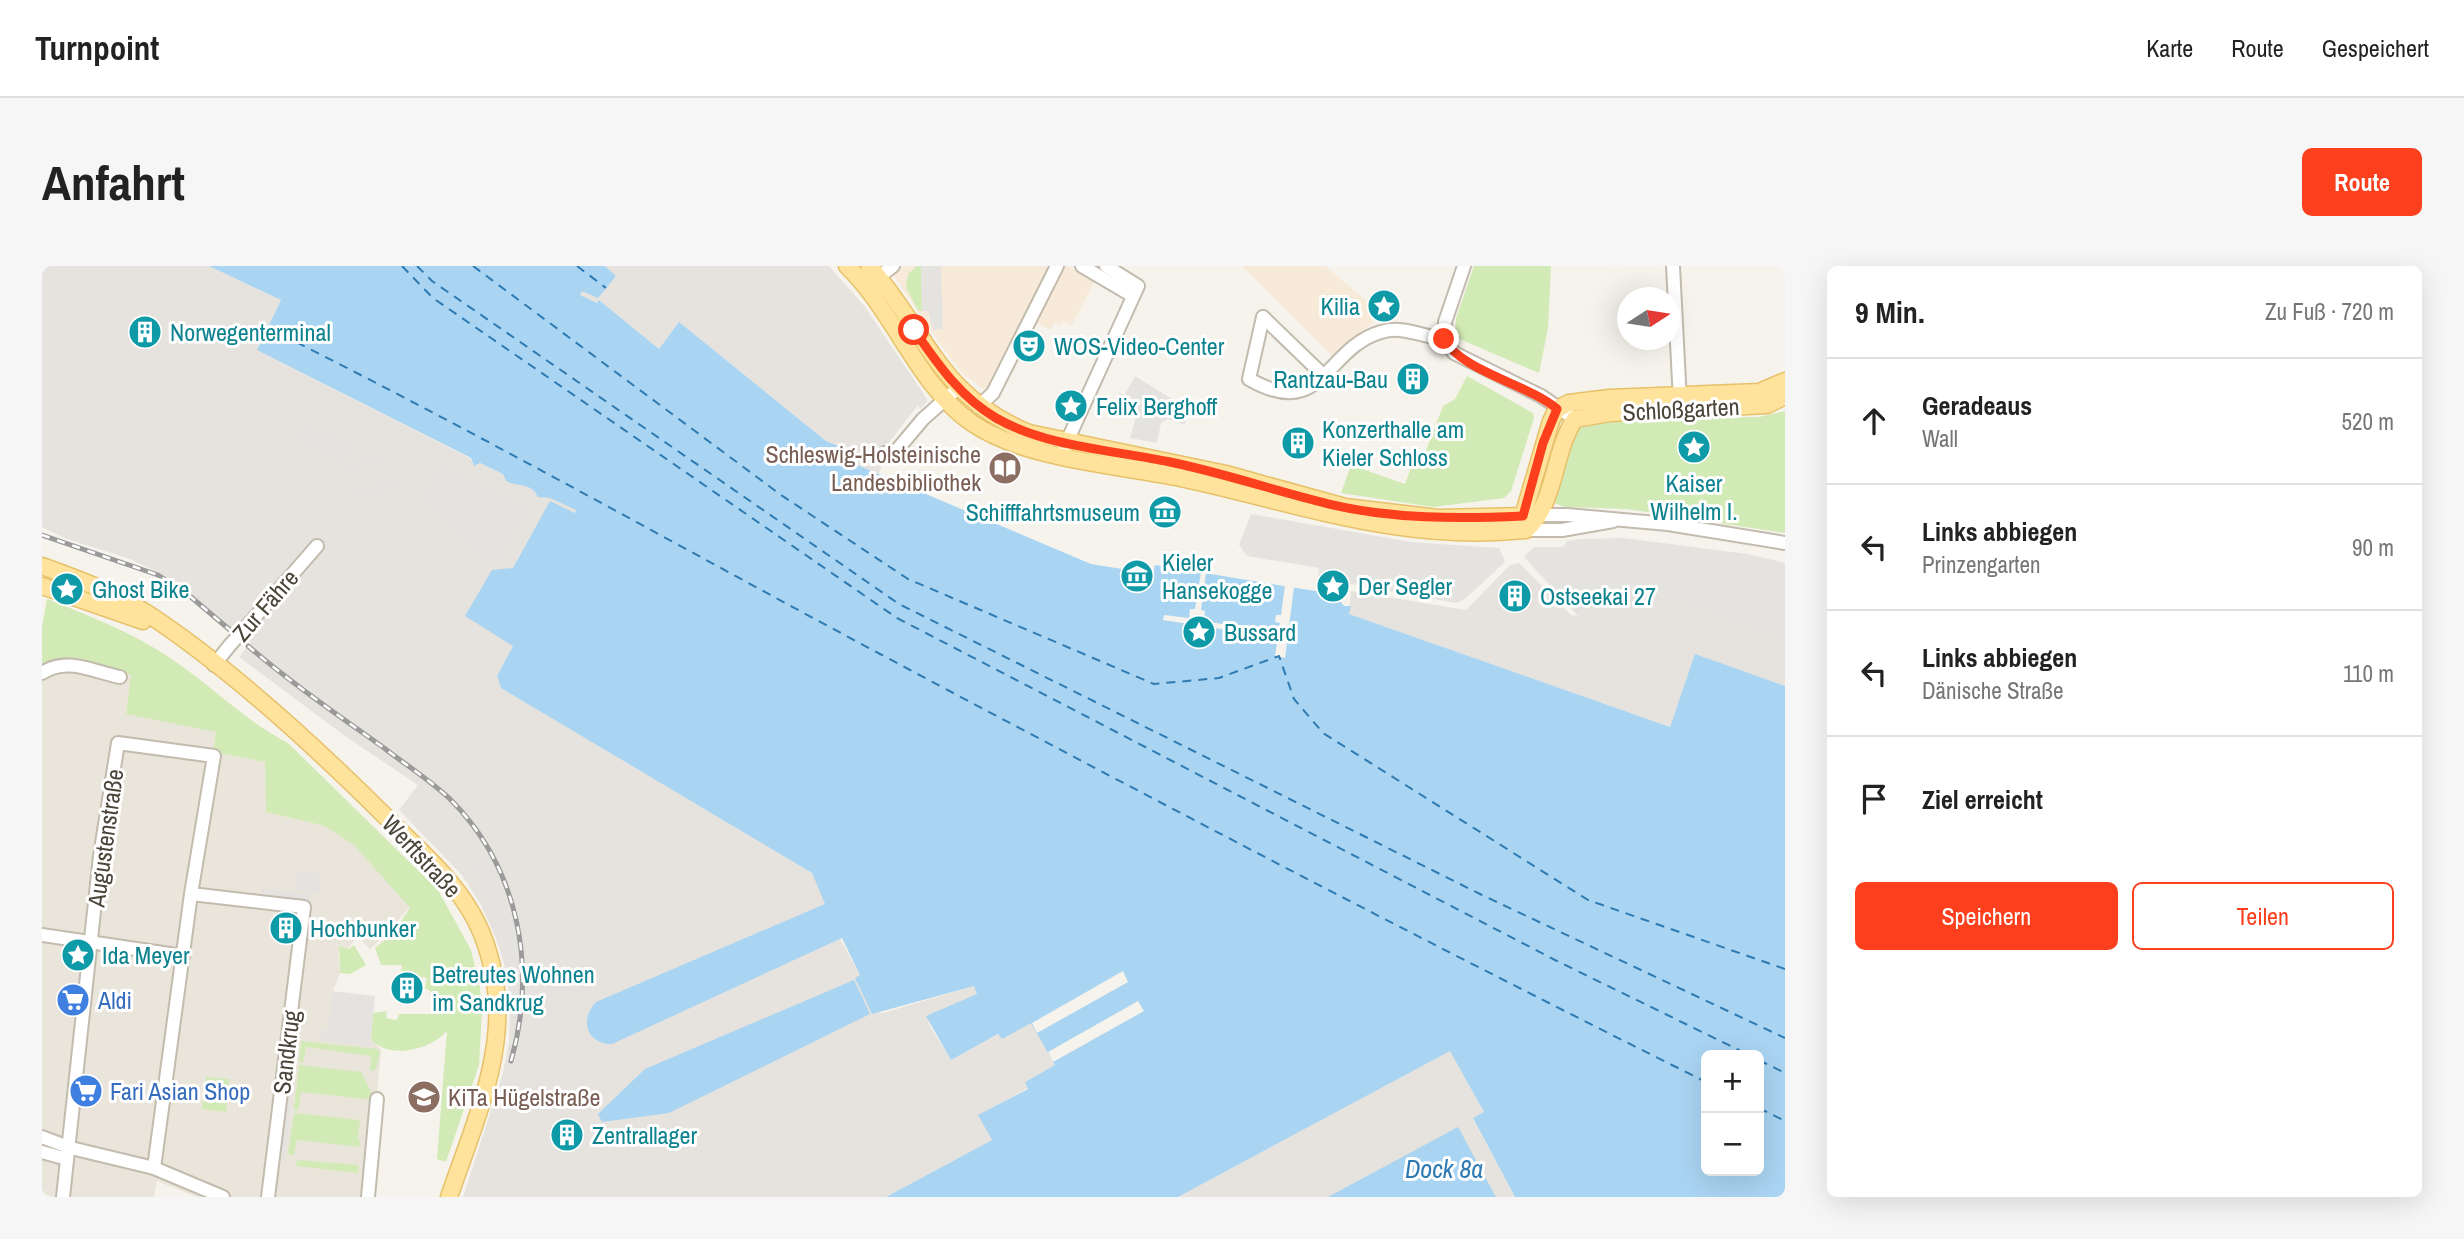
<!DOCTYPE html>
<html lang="de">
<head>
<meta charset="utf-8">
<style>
  :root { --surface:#fff; --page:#f6f6f6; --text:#222; --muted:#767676; --line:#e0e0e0; --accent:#fc3f1d }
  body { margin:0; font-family:"Archivo Narrow",sans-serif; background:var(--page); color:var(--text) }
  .controls { position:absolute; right:21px; bottom:21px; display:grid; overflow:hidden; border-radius:10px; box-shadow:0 7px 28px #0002 }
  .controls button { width:63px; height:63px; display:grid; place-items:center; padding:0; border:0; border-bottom:2px solid var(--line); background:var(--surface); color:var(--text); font:35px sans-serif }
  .compass { position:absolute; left:1575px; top:21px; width:63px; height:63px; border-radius:50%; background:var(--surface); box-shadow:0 7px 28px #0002; rotate:78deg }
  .stop { position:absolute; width:21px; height:21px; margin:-16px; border:5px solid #fc3f1d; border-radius:50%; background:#fff }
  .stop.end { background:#fc3f1d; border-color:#fff; box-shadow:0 2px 7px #0008 }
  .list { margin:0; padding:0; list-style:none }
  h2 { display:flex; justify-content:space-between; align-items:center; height:91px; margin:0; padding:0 28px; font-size:30px }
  h2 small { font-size:23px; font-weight:400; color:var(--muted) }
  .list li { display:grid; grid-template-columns:46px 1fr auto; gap:21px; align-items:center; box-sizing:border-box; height:126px; padding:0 28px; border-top:2px solid var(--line) }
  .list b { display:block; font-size:26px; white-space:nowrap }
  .list p { margin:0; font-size:23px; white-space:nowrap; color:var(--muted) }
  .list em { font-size:23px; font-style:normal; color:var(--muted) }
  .actions { display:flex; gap:14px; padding:21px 28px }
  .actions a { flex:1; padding:16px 0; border:2px solid var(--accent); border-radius:10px; text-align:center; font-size:24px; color:var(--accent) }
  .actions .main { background:var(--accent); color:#fff }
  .icon { flex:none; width:38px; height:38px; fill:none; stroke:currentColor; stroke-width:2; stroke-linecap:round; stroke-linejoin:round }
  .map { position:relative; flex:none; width:1743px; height:931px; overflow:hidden; border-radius:10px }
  header { display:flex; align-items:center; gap:42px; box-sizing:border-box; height:98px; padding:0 35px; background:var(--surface); border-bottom:2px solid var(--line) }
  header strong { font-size:33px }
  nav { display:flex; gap:38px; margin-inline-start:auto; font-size:24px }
  .intro { display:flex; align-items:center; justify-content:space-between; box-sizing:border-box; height:168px; padding:0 42px }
  h1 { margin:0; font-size:49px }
  .button { padding:18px 32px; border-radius:10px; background:var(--accent); color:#fff; font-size:24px; font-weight:700 }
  main { display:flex; gap:42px; padding:0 42px }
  aside { flex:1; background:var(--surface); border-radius:10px; box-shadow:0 7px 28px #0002 }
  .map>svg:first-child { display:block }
</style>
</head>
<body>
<header>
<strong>Turnpoint</strong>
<nav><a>Karte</a><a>Route</a><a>Gespeichert</a></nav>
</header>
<div class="intro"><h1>Anfahrt</h1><a class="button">Route</a></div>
<main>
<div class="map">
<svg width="1743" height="931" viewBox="0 0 1743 931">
  <rect width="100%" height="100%" fill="#f6f3ec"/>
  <path fill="#eae5da" d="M 27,393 L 90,409 L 84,447 L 174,466 L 171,486 L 223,496 L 224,546 L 283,560 L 315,579 L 369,640 L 328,684 L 316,670 L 306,682 L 298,680 L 296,689 L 298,707 L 291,725 L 339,784 L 326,931 L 155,931 L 115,915 L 112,931 L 0,931 L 0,404 L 5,398 Z"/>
  <g fill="#f7ead8">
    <path d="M 845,0 L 1025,0 L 1053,14 L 1030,59 L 1021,55 L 1018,59 L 1013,56 L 1009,64 L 993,56 L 945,126 L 921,108 L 908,92 Z"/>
    <path d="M 1200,0 L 1283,0 L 1338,46 L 1330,57 L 1292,92 Z"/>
  </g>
  <g fill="#e6e2dd">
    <path d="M 0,0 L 167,0 L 239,34 L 215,84 L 429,193 L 432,200 L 438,197 L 461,208 L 464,215 L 478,217 L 535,244 L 533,247 L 508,236 L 471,302 L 450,305 L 424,349 L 471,380 L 455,410 L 459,422 L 770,607 L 784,638 L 780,640 L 818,709 L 813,712 L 834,746 L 841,747 L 932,720 L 936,728 L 886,757 L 909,794 L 957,768 L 959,772 L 1081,705 L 1012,796 L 1013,799 L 983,816 L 986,822 L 937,849 L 950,874 L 844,931 L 421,931 L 461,807 L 467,776 L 468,731 L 461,693 L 453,670 L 439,639 L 420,609 L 357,544 L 376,519 L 303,470 L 197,391 L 209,376 L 192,361 L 189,363 L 132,314 L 88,293 L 25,273 L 0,261 Z"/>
    <path d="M 563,0 L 787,0 L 823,41 L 885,133 L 884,137 L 878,143 L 876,139 L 845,179 L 837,208 L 813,198 L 798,185 L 799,181 L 784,175 L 637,56 L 617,83 L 557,34 L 555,37 L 538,29 L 539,24 L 556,31 L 574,10 Z"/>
    <path d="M 1477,297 L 1529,349 L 1536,350 L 1591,318 L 1743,373 L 1743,420 L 1653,389 L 1628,461 L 1307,348 L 1309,325 L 1424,344 L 1468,299 Z"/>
    <path d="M 1409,784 L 1442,847 L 1431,853 L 1473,931 L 1136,931 Z"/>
  </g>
  <g fill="#d2eab5">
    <path d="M 875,0 L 879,0 L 880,45 L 876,44 L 864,22 L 866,8 Z"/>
    <path d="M 1432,0 L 1509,0 L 1506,62 L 1497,107 L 1413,71 L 1414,52 Z"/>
    <path d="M 1425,110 L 1491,147 L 1492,152 L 1469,225 L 1462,232 L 1391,241 L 1299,227 L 1309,199 L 1363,218 L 1373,190 L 1383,187 L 1401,140 L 1413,133 Z"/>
    <path d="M 1743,145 L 1743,267 L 1585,243 L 1522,241 L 1513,237 L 1509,227 L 1528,173 L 1540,160 L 1564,153 L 1717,151 Z"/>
    <path d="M 5,333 C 53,352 99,370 141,401 C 176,426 207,457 246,477 L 396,624 L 429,684 L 438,722 L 440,746 L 437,799 L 404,896 L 395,893 L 405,765 C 389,784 346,794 329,773 L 331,747 L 345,745 L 344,752 L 355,754 L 357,748 L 391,748 L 388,725 L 383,722 L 385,712 L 359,707 L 360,699 L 339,699 L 333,682 L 350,668 L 368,642 L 312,579 L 283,560 L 224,546 L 223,496 L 171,486 L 174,466 L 84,448 L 89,409 C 65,402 20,382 0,404 L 0,361 Z"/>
    <path d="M 312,679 L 324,699 L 308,708 L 298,707 L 297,680 L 307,683 Z"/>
    <path d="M 259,775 L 335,783 L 338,786 L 334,803 L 328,805 L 329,790 L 264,781 L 261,797 L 257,795 Z"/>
    <path d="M 257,799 L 319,806 L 333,834 L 259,826 L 256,845 L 252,843 Z"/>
    <path d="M 164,811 L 187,813 L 184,846 L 160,843 Z"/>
    <path d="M 252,847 L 318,854 L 316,871 L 319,881 L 255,874 L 252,889 L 246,888 Z"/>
    <path d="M 255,894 L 317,899 L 316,907 L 254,900 Z"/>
  </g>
  <g fill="#e5e3e0">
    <path d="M 879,0 L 899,0 L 901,63 L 891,64 L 886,45 L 880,45 Z"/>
    <path d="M 1093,110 L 1146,143 L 1143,159 L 1126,153 L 1119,157 L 1115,177 L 1088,172 L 1095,147 L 1091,143 L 1095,135 L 1083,128 Z"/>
    <path d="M 1078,127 L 1092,135 L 1085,153 L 1066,149 Z"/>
    <path d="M 263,155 L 271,162 L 309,179 L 310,188 L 300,195 L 251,170 L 262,164 Z"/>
    <path d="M 346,186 L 349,192 L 312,204 L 299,203 L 296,197 L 310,198 Z"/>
    <path d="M 398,198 L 487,243 L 453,299 L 380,233 Z"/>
    <path d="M 359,211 L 361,217 L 329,230 L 310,232 L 308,226 Z"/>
    <path d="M 1209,248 L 1369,276 L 1457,282 L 1463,296 L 1423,333 L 1414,337 L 1276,312 L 1277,302 L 1205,290 L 1197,279 Z"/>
    <path d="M 1582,272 L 1705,288 L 1743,297 L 1743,373 L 1591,318 L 1536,350 L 1482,291 L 1492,281 L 1521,281 L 1525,275 L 1537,273 Z"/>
    <path d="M 447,589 L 473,658 L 479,709 L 477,756 L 471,755 L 464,691 L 432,602 Z"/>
    <path d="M 255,605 L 280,608 L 279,627 L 253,624 Z"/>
    <path d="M 220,622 L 268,628 L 267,635 L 219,629 Z"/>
    <path d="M 291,725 L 333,730 L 328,780 L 278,774 L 279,766 L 286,762 Z"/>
    <path d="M 250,774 L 256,775 L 243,893 L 236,892 Z"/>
  </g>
  <g fill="#a9d4f2" fill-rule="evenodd">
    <path d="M 167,0 L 563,0 L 574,10 L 556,32 L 540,25 L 538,29 L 555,37 L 557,34 L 617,83 L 637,56 L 784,175 L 799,181 L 798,185 L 813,198 L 1049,298 L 1111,308 L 1113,299 L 1292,328 L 1302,340 L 1309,340 L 1307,348 L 1628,461 L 1653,388 L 1743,420 L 1743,931 L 1473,931 L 1431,852 L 1442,846 L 1408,785 L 1136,931 L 844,931 L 950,874 L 936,849 L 986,823 L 983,816 L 1013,799 L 989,757 L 960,773 L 956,768 L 909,794 L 884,750 L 935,728 L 932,720 L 830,748 L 813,712 L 818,709 L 800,672 L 570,778 C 545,778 537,754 554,736 L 783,638 L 770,607 L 459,422 L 455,410 L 471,380 L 423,350 L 450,304 L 471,302 L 508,235 L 533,247 L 534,244 L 508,232 L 496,231 C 489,216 476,221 464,215 L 461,208 L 438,197 L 432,200 L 429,192 L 215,84 L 239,34 ZM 1664,789 L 1717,789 L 1717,905 L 1664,905 Z"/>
    <path d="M 812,714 L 828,748 L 627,847 L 560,856 L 556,848 L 603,803 Z"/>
    <path d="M 1416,861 L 1454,931 L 1286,931 Z"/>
  </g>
  <g fill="#f6f3ec">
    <path d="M 1159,306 L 1164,307 L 1159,344 L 1163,345 L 1162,355 L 1186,359 L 1185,364 L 1121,354 L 1122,349 L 1147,352 L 1148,343 L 1153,343 Z"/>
    <path d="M 1243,319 L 1252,321 L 1243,392 L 1233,390 L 1238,357 L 1233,356 L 1234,349 L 1239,349 Z"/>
    <path d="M 1081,705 L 1086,716 L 995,767 L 990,757 Z"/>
    <path d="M 1096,735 L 1102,745 L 1011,796 L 1006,786 Z"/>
  </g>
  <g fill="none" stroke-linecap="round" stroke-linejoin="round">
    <g stroke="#2e7ab2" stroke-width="2" stroke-dasharray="9 7" stroke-linecap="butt">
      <path d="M 360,0 L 391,32 L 855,352 L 1513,694 L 1707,789"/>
      <path d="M 375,0 L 390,15 L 857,338 L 1440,629 L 1743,772"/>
      <path d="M 431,0 L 739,229 L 866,313 L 1112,418 L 1177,412 L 1237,390 L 1252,433 L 1281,467 L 1546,634 L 1743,703"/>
      <path d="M 535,0 L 564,22"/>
      <path d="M 226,62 C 433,165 634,279 838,388 C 1112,534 1387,678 1664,816"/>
      <path d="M 1717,794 L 1743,807"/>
      <path d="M 1717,842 L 1743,855"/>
    </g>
    <defs>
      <g id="minor">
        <path d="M 1040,0 L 1091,30"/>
        <path d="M 1631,0 L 1638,135"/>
        <path d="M 829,17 L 851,0"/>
        <path d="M 1221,51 L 1207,113 C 1281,156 1283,82 1339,66 C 1360,59 1381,71 1402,73"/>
        <path d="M 1221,51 L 1281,109"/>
        <path d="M 1402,73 L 1412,87 L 1499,130 L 1533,153"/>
        <path d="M 1402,73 L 1403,56 L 1422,0"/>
        <path d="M 936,141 L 951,127 L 1015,0"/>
        <path d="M 1022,182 L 1096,20 L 1064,0"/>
        <path d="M 843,187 L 855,184 L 881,153 L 916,122"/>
        <path d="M 1491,249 L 1525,249 L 1626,258 L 1743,277"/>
        <path d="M 1482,258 L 1484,264 L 1520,264 L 1571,255"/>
        <path d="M 199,367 L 275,280"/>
        <path d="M 172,399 L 188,379"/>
        <path d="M 0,407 C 25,390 52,406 78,411"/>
        <path d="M 149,628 L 262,641 L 226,931"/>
        <path d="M 0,669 L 141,690"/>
        <path d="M 0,871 L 29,882 L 112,902 L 181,931"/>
        <path d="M 0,886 L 25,893"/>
        <path d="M 21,931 L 58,590 L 76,477 L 172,490 L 149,628 L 112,902"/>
        <path d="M 326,931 L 335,833"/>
      </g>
      <g id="major">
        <path d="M 805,0 C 852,45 877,121 930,157 C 980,192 1073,199 1134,211 C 1256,237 1357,277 1484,264 C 1514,238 1511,185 1533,153 L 1568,147 L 1725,139 L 1743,130"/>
        <path d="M 827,0 C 885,66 897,131 987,167 L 1184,208 L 1303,241 L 1396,252 L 1481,250 L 1509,155 L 1515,143 L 1527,137 L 1567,132 L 1717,126 L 1743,115"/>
        <path d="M 0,300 C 36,313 74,327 106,348 C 191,404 276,483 348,555 C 376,583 408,610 429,646 C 441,666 449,692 453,716 C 465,789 430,863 407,931"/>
        <path d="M 0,320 L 101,355"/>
      </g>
    </defs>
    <use href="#minor" stroke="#c2bbae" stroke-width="16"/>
    <use href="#major" stroke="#e6c16a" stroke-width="19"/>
    <use href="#minor" stroke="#fff" stroke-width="12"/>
    <use href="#major" stroke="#ffe39c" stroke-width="16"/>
    <defs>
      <g id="rail">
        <path d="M 0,269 L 116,309 L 143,326 L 201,375"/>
        <path d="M 206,380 C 249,417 296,449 342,482 C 364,499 389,515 409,534 C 478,604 495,703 469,795"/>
      </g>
    </defs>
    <use href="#rail" stroke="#9a9a9a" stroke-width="5"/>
    <use href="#rail" stroke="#fff" stroke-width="2.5" stroke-dasharray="8" stroke-linecap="butt"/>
    <defs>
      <path id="minor-bridge" d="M 188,379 L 199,367"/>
    </defs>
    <use href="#minor-bridge" stroke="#c2bbae" stroke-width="16" stroke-linecap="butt"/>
    <use href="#minor-bridge" stroke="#fff" stroke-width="12"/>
  </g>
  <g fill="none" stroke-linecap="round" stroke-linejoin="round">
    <path stroke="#fc3f1d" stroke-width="9" d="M 872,64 C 896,98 918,131 954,152 C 1005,181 1071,184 1128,196 C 1182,207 1233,225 1287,238 C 1350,253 1416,253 1481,250 L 1501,177 L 1515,143 C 1486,118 1419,105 1402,73"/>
  </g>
  <defs>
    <symbol id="sight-disc" viewBox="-11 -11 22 22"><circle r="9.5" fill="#0f9aa8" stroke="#fff"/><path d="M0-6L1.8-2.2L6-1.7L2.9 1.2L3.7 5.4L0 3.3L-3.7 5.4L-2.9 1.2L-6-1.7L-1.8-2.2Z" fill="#fff"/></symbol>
    <symbol id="building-disc" viewBox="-11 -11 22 22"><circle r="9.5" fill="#0f9aa8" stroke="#fff"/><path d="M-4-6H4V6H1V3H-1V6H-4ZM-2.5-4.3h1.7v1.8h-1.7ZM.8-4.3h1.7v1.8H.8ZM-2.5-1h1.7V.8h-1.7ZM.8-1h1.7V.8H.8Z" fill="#fff"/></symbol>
    <symbol id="theatre-disc" viewBox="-11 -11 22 22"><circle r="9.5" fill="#0f9aa8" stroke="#fff"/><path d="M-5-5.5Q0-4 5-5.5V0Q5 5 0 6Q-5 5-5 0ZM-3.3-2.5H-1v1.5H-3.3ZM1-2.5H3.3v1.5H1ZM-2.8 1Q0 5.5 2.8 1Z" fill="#fff"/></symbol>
    <symbol id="library-disc" viewBox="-11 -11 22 22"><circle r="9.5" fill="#8d6e63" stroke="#fff"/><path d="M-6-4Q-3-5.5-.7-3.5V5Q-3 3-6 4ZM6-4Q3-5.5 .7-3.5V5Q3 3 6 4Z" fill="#fff"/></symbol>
    <symbol id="museum-disc" viewBox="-11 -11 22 22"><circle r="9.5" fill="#0f9aa8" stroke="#fff"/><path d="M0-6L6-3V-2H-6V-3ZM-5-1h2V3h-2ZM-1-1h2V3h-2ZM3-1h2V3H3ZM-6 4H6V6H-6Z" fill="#fff"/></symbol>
    <symbol id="supermarket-disc" viewBox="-11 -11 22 22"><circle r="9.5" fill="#3f7fe0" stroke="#fff"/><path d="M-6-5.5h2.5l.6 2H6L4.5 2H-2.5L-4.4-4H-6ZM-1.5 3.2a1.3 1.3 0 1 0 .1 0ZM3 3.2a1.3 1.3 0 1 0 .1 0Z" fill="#fff"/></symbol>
    <symbol id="school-disc" viewBox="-11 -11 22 22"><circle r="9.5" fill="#8d6e63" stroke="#fff"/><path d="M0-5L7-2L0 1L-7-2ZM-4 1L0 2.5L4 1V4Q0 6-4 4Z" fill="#fff"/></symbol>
  </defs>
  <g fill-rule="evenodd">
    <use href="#sight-disc" x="1323" y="21" width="38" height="38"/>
    <use href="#building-disc" x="84" y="47" width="38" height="38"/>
    <use href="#theatre-disc" x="968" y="61" width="38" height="38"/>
    <use href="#building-disc" x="1352" y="94" width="38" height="38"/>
    <use href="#sight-disc" x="1010" y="121" width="38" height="38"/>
    <use href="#building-disc" x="1237" y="158" width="38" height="38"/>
    <use href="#sight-disc" x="1633" y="162" width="38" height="38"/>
    <use href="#library-disc" x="944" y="183" width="38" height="38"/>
    <use href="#museum-disc" x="1104" y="227" width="38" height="38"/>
    <use href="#museum-disc" x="1076" y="291" width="38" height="38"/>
    <use href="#sight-disc" x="1272" y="301" width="38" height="38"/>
    <use href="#sight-disc" x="6" y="304" width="38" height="38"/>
    <use href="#building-disc" x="1454" y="311" width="38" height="38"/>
    <use href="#sight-disc" x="1138" y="347" width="38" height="38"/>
    <use href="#building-disc" x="225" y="643" width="38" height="38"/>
    <use href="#sight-disc" x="17" y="670" width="38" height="38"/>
    <use href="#building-disc" x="346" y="703" width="38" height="38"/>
    <use href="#supermarket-disc" x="12" y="715" width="38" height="38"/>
    <use href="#supermarket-disc" x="25" y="806" width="38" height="38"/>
    <use href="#school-disc" x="363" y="812" width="38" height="38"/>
    <use href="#building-disc" x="506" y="850" width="38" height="38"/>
  </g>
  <g text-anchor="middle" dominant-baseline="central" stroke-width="6" stroke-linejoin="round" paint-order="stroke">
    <g font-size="24" fill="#0d838f" stroke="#fff" text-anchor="start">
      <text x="1318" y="40" text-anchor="end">Kilia</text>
      <text x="128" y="66">Norwegenterminal</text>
      <text x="1012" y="80">WOS-Video-Center</text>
      <text x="1346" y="113" text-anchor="end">Rantzau-Bau</text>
      <text x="1054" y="140">Felix Berghoff</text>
      <text x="1280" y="163">Konzerthalle am<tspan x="1280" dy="28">Kieler Schloss</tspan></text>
      <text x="1652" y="217" text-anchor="middle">Kaiser<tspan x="1652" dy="28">Wilhelm I.</tspan></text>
      <text x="1098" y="246" text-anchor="end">Schifffahrtsmuseum</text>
      <text x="1120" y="296">Kieler<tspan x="1120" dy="28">Hansekogge</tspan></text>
      <text x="1316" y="320">Der Segler</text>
      <text x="50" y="323">Ghost Bike</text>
      <text x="1498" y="330">Ostseekai 27</text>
      <text x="1182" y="366">Bussard</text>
      <text x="268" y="662">Hochbunker</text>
      <text x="60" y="689">Ida Meyer</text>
      <text x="390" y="708">Betreutes Wohnen<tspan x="390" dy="28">im Sandkrug</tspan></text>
      <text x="550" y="869">Zentrallager</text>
    </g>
    <g font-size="24" fill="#4b4439" stroke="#fff">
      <text transform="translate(1639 143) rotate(-3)">Schloßgarten</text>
      <text transform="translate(223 339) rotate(-49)">Zur Fähre</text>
      <text transform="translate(63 572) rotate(-82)">Augustenstraße</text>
      <text transform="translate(380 590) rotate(47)">Werftstraße</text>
      <text transform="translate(244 786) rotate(-83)">Sandkrug</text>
    </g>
    <g font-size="24" fill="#785e54" stroke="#fff" text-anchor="end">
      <text x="939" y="188">Schleswig-Holsteinische<tspan x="939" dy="28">Landesbibliothek</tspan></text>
      <text x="406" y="831" text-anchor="start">KiTa Hügelstraße</text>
    </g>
    <g font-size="24" fill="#366cbe" stroke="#fff" text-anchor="start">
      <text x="56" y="734">Aldi</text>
      <text x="68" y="825">Fari Asian Shop</text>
    </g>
    <g font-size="26" font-style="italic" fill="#2e7ab2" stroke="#fff">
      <text x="1402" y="902">Dock 8a</text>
    </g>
  </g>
</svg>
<div class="controls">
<button>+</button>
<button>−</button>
</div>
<svg class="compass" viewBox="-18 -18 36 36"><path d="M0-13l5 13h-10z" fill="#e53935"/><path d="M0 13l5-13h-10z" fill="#767676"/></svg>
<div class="stop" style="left:872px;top:64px"></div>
<div class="stop end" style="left:1402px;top:73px"></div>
</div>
<aside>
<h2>9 Min.<small>Zu Fuß · 720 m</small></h2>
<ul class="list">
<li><svg class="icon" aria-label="ahead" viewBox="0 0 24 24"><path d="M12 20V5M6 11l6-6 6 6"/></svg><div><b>Geradeaus</b><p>Wall</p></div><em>520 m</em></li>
<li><svg class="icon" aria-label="left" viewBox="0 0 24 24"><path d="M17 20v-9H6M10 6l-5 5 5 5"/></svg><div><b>Links abbiegen</b><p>Prinzengarten</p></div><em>90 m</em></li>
<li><svg class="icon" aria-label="left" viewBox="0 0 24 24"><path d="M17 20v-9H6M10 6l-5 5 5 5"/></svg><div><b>Links abbiegen</b><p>Dänische Straße</p></div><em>110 m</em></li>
<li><svg class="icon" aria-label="arrive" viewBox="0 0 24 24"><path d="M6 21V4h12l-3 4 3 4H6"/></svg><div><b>Ziel erreicht</b></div></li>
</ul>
<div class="actions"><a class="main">Speichern</a><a>Teilen</a></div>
</aside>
</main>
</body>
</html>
